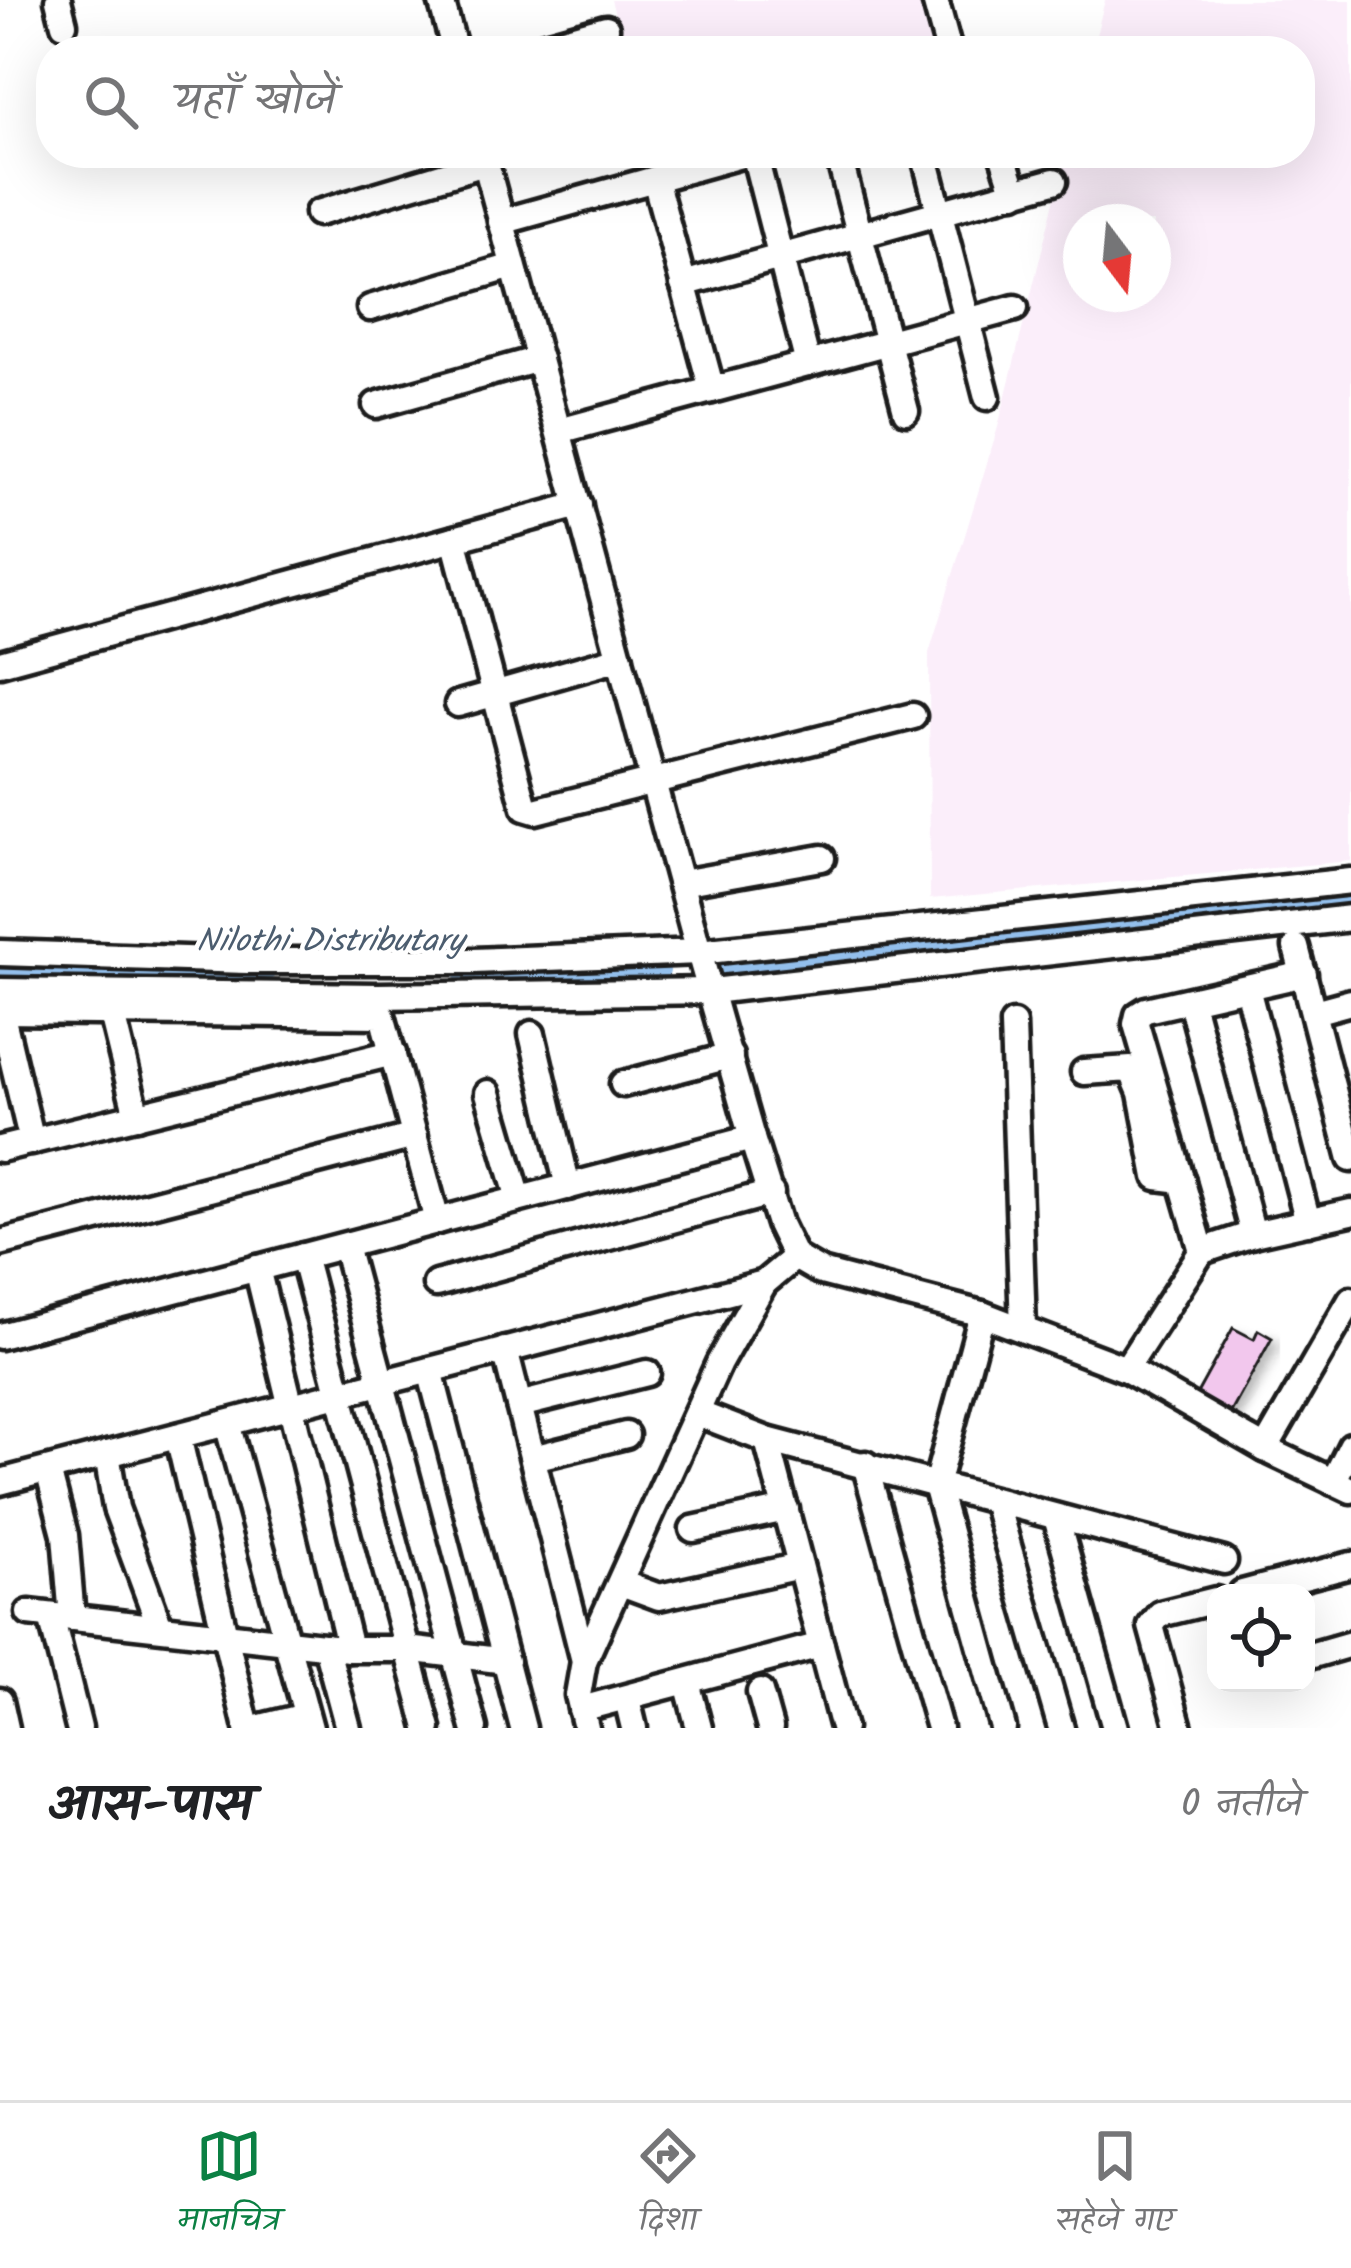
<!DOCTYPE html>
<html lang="hi">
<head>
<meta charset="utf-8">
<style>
  :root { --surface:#fff; --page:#f6f6f6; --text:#202124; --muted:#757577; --line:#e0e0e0; --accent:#0b8043 }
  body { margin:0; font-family:Kalam,"Playpen Sans Deva",sans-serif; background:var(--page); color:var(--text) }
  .controls { position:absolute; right:36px; bottom:36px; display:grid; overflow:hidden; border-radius:24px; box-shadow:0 12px 48px #0002 }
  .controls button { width:108px; height:108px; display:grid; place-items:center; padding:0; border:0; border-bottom:3px solid var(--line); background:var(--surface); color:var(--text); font:60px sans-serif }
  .compass { position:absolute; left:1063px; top:204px; width:108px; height:108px; border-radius:50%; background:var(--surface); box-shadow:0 12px 48px #0002; rotate:164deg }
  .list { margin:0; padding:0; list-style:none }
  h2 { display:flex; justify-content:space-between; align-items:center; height:156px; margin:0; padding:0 48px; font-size:51px }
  h2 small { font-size:39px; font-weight:400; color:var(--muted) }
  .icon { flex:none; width:66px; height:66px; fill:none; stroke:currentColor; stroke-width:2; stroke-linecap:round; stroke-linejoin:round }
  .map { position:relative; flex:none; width:1351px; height:1728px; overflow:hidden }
  .search { position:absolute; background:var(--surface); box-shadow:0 12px 48px #0002; left:36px; right:36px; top:36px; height:132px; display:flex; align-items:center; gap:30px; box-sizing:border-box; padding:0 42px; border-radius:48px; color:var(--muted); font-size:45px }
  .sheet { height:372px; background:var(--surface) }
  nav { display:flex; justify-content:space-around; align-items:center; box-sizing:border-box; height:168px; border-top:3px solid var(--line); background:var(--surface); font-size:33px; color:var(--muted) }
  nav a { display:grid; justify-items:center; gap:6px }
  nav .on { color:var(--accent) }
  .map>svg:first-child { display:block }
</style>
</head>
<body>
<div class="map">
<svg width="1351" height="1728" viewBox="0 0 1351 1728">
  <defs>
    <filter id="shadow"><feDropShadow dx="7" dy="7" stdDeviation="6" flood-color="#0004"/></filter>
  </defs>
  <rect width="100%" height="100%" fill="#fff"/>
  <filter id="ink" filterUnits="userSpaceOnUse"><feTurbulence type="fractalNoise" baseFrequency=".00833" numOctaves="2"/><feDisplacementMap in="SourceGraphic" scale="24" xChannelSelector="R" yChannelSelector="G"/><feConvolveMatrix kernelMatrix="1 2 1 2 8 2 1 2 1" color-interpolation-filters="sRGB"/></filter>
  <g filter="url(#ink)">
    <g fill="#fbeefa" fill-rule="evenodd">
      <path d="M 611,0 L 923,0 L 936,51 L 625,51 Z"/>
      <path d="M 1105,0 L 1351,0 L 1351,861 L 930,899 L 929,653 L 998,427 L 1066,153 L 1300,153 L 1300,51 L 1092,51 ZM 1081,222 L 1153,222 L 1153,294 L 1081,294 Z"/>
    </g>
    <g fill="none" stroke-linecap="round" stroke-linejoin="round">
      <g stroke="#93bfec" stroke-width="18">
        <path d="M 728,967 L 819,962 L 1351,895"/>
        <path d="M 0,973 L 266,973"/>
        <path d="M 462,973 L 661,971"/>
      </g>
    </g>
    <path fill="#f2c7ed" stroke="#1c1c1c" stroke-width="3" filter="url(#shadow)" d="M 1233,1328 L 1254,1339 L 1258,1330 L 1272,1338 L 1229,1416 L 1195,1397 Z"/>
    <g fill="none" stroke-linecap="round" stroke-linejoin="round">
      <defs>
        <g id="minor">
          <path d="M 58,0 L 64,24"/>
          <path d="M 441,0 L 455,51"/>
          <path d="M 935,0 L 949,51"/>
          <path d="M 524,51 L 606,28"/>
          <path d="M 483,153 L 699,952 L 752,1138 L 779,1224 L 795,1257 L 821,1272 L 982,1314 L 1126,1369 L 1265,1449 L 1351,1490"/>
          <path d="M 754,153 L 808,364"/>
          <path d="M 838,153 L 906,411"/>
          <path d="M 924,153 L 987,397"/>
          <path d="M 1002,153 L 1015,193"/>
          <path d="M 655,179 L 712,390"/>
          <path d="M 318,213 L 485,163"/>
          <path d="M 501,222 L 748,153"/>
          <path d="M 683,284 L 1054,181"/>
          <path d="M 370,308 L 513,266"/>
          <path d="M 376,405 L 539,359"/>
          <path d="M 559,431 L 1015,308"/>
          <path d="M 454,539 L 525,808 L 535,811 L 913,716"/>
          <path d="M 0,663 L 579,505"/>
          <path d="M 458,704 L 620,658"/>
          <path d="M 681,883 L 822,858"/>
          <path d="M 1296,947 L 1351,1159"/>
          <path d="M 0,953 L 248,961 L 474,961 L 699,952 L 1351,881"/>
          <path d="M 1247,988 L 1308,1222"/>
          <path d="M 0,991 L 378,996 L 712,991 L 1351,918"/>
          <path d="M 1191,1002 L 1253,1234"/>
          <path d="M 0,1011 L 382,1015 L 437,1221"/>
          <path d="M 1,1011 L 32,1142"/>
          <path d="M 1314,1012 L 1351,1002"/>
          <path d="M 112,1014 L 137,1116"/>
          <path d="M 1013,1024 L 1023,1329"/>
          <path d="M 532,1034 L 568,1187"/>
          <path d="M 1084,1072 L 1131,1069 L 1141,1093 L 1157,1177 L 1182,1180"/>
          <path d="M 623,1084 L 730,1056"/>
          <path d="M 488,1093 L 519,1199"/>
          <path d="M 0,1149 L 393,1053"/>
          <path d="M 0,1243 L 415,1136"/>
          <path d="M 345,1246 L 474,1728"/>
          <path d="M 1202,1251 L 1253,1234 L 1351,1212"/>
          <path d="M 303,1256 L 428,1728"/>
          <path d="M 257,1268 L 350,1649"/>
          <path d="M 436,1284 L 771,1193"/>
          <path d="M 982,1314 L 936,1485 L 1003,1728"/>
          <path d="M 0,1336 L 752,1138"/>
          <path d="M 505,1350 L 584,1661"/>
          <path d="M 1126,1369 L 1202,1251 L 1136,1024 L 1138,1015 L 1146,1010 L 1304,974"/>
          <path d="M 430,1370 L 523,1728"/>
          <path d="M 519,1405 L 647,1373"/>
          <path d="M 697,1413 L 767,1440 L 1224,1561"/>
          <path d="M 227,1423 L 310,1728"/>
          <path d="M 178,1436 L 247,1728"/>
          <path d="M 767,1440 L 843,1728"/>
          <path d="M 1265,1449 L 1351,1300"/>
          <path d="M 107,1454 L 116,1508 L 160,1627"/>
          <path d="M 533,1458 L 626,1435"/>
          <path d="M 865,1464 L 939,1728"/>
          <path d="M 48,1470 L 65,1535 L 72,1618"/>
          <path d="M 0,1482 L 764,1283 L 795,1257"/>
          <path d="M 1333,1482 L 1351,1446"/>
          <path d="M 995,1501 L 1061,1728"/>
          <path d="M 1056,1517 L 1115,1728"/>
          <path d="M 693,1529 L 786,1509"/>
          <path d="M 621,1583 L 659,1597 L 800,1566"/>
          <path d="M 1242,1593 L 1351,1565"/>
          <path d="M 29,1613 L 350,1649 L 407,1649 L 506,1661"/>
          <path d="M 51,1616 L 79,1728"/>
          <path d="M 326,1646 L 348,1728"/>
          <path d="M 1306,1657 L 1351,1644"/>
          <path d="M 687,1682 L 699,1728"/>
          <path d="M 760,1692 L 770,1728"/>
          <path d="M 627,1699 L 634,1728"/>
          <path d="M 0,1701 L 6,1728"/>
          <path d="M 581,1709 L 821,1645"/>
          <path d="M 257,1728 L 306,1716"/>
          <path d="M 586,1728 L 578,1695 L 584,1661 L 719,1363 L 764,1283"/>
          <path d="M 1179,1728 L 1151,1626 L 1160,1614 L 1216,1600"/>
        </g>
      </defs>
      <use href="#minor" stroke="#1c1c1c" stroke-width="33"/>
      <use href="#minor" stroke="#fff" stroke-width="24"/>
    </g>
  </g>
  <g text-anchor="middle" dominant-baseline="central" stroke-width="9" stroke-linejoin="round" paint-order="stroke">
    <g font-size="33" font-style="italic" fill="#4c5d6f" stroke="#fff">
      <text x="330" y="942">Nilothi Distributary</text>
    </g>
  </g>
</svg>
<div class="controls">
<button><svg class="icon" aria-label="locate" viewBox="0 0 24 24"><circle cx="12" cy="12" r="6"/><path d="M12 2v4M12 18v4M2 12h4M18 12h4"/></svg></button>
</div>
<svg class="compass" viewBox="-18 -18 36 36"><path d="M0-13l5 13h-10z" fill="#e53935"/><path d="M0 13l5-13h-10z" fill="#757577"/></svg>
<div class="search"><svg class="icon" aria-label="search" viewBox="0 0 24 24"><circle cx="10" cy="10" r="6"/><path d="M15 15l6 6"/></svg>यहाँ खोजें</div>
</div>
<section class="sheet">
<h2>आस-पास<small>0 नतीजे</small></h2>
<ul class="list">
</ul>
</section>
<nav>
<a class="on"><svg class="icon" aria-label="map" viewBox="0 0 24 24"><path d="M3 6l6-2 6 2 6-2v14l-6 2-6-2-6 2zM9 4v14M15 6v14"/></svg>मानचित्र</a>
<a><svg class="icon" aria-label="directions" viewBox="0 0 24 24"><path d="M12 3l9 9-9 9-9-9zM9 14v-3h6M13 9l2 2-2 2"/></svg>दिशा</a>
<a><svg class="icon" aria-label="saved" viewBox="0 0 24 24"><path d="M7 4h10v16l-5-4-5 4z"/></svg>सहेजे गए</a>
</nav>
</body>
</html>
